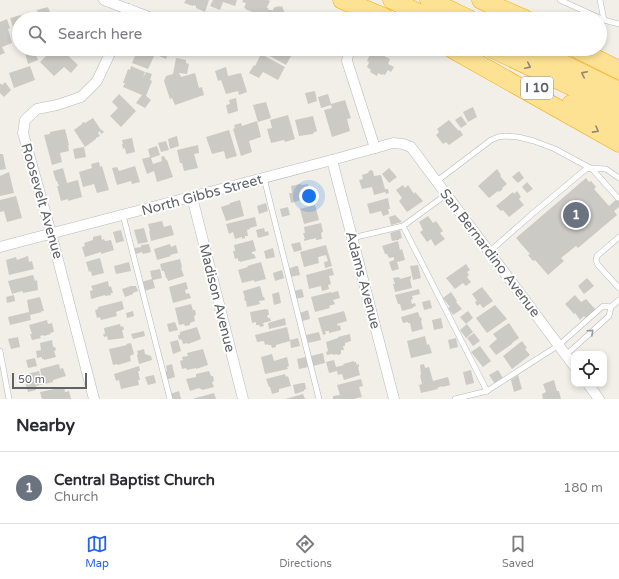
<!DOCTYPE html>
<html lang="en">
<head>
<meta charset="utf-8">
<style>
  :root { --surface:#fff; --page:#f7f7f7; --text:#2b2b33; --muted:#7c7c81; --line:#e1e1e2; --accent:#2563eb }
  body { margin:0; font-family:"Varela Round",sans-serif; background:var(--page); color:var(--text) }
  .controls { position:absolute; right:12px; bottom:12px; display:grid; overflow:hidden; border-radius:8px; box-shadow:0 2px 6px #0003 }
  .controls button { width:36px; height:36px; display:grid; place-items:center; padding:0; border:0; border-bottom:1px solid var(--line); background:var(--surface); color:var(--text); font:20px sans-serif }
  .scale { position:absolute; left:12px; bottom:10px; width:75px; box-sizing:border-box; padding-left:4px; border:2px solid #5f6368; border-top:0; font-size:11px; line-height:14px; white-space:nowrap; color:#5f6368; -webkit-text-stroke:3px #fff; paint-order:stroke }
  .you { position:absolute; left:309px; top:196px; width:14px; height:14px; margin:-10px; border:3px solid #fff; border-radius:50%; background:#1a73e8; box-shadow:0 0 0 6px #1a73e833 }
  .badge { display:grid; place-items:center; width:26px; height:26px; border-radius:50%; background:var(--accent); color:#fff; font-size:13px; font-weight:700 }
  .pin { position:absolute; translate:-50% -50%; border:2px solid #fff; box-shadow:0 1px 4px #0006 }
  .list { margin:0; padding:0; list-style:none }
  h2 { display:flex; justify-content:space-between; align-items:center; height:52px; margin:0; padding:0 16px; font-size:17px }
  h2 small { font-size:13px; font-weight:400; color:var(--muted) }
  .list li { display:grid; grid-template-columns:26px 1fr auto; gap:12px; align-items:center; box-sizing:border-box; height:72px; padding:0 16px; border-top:1px solid var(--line) }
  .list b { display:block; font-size:15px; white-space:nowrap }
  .list p { margin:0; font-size:13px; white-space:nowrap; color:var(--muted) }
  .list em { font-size:13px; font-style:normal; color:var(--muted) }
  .icon { flex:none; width:22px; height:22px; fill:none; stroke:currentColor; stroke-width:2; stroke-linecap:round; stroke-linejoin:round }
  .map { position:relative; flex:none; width:619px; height:399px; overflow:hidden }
  .search { position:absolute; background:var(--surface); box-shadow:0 2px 6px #0003; left:12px; right:12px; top:12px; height:44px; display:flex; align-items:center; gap:10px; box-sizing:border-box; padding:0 14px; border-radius:22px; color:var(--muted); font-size:15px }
  .sheet { height:124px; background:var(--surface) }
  nav { display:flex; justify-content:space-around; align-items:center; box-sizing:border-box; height:56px; border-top:1px solid var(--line); background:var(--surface); font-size:11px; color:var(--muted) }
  nav a { display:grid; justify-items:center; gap:2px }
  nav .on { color:var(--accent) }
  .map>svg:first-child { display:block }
</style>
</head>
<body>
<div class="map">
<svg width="619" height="399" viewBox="0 0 619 399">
  <rect width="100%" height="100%" fill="#f1efe8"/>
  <g fill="#cccac5">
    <path d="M 186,0 L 209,0 L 205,12 L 196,8 L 196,6 L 193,5 L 193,6 L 184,3 Z"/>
    <path d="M 213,0 L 237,0 L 235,6 L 223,2 L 220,10 L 210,6 Z"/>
    <path d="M 243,0 L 268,0 L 270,1 L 267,7 L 269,10 L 273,10 L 274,9 L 273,8 L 279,6 L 280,7 L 282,6 L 286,16 L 279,19 L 260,19 L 258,15 L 259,15 L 245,9 L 246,8 L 244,8 L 246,3 L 242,2 Z"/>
    <path d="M 48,7 L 51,15 L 64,12 L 66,19 L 40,19 L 37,10 Z"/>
    <path d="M 21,15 L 22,19 L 19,19 L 19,32 L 15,33 L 10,18 Z"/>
    <path d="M 7,19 L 10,28 L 8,29 L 12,43 L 2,47 L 5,53 L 0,55 L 0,22 Z"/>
    <path d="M 59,49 L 61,49 L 78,65 L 71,73 L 64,67 L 54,76 L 40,62 L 51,51 L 54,54 Z"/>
    <path d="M 77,49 L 89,49 L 87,55 L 76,51 Z"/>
    <path d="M 138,49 L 156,49 L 155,52 L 156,52 L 148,69 L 132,63 Z"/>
    <path d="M 159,49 L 170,49 L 166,59 L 157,55 Z"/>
    <path d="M 264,49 L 295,49 L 286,65 L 263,52 Z"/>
    <path d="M 34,50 L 38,60 L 28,64 L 25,53 Z"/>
    <path d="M 372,50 L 390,59 L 388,64 L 394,67 L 391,72 L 388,70 L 385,75 L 383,74 L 382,75 L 378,73 L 377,76 L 370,72 L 371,70 L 367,67 L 369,62 L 367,61 Z"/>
    <path d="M 261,54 L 285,67 L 278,80 L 263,72 L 259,78 L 249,73 L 254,65 L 255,66 Z"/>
    <path d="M 176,58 L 186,60 L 186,63 L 189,64 L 187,74 L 179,73 L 181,77 L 195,73 L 199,88 L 202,87 L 204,95 L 175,105 L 172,98 L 170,99 L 164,81 L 166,76 L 173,74 Z"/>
    <path d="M 30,66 L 35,80 L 14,88 L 9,73 Z"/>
    <path d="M 131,66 L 145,72 L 143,78 L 146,72 L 152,74 L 150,80 L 152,81 L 146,96 L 151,100 L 145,108 L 136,103 L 142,95 L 123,87 L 125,83 L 123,83 L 128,69 L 130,70 Z"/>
    <path d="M 226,67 L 228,76 L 241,73 L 247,92 L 239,95 L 238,91 L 226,94 L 221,80 L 218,81 L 215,71 Z"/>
    <path d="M 5,82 L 11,90 L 4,97 L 0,93 L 0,83 L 2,85 Z"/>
    <path d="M 315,91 L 317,101 L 308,104 L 305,93 Z"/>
    <path d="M 119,94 L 136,111 L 121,127 L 110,116 L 118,108 L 112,102 Z"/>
    <path d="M 328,94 L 331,104 L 345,100 L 351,118 L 347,119 L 350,131 L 332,137 L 324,110 L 332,108 L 331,105 L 321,108 L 318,97 Z"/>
    <path d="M 236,98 L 238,111 L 228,114 L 226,105 L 230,104 L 229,100 Z"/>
    <path d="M 266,102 L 271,118 L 258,122 L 253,105 Z"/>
    <path d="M 473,107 L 477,117 L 468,122 L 463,112 Z"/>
    <path d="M 288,115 L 295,139 L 285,142 L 284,140 L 271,143 L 267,129 L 272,128 L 270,120 Z"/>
    <path d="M 313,116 L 317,131 L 313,133 L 313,134 L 299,136 L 295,120 Z"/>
    <path d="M 461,116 L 467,124 L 461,128 L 455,120 Z"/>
    <path d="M 93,118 L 101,130 L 102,130 L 104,132 L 101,134 L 100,131 L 98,133 L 100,136 L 96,138 L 96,139 L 85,147 L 74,130 L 82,124 L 82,123 L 84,122 L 85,123 Z"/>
    <path d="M 449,120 L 455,127 L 459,131 L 460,130 L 463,135 L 449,145 L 446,142 L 443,144 L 436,135 L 439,132 L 437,129 Z"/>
    <path d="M 257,121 L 261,137 L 249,141 L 252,152 L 241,156 L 233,129 L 235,128 L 234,125 L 241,123 L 242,126 Z"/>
    <path d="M 65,129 L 69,145 L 68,145 L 69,151 L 60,153 L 62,162 L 52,165 L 44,135 L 50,134 L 50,132 Z"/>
    <path d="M 229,130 L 237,156 L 226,159 L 224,151 L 212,154 L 206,137 Z"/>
    <path d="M 177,136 L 179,146 L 170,149 L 168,139 Z"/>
    <path d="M 132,138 L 135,152 L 126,154 L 125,148 L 123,149 L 122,144 L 123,144 L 122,140 Z"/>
    <path d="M 166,141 L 169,150 L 161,152 L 158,143 Z"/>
    <path d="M 198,145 L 199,153 L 194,154 L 198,168 L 184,171 L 182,163 L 180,163 L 177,150 Z"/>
    <path d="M 157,146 L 160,155 L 151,158 L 153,164 L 162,161 L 161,157 L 164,156 L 166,160 L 167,160 L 173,177 L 157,182 L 154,171 L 147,174 L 142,159 L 150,157 L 148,149 Z"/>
    <path d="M 84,147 L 86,157 L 75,159 L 73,149 Z"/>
    <path d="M 0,154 L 3,154 L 6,169 L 0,170 Z"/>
    <path d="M 99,162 L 100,167 L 102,166 L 109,190 L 97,193 L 94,184 L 83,187 L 79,172 L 92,168 L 91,164 Z"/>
    <path d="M 135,166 L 140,182 L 132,184 L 131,181 L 117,185 L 112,168 L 117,167 L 119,171 Z"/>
    <path d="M 63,168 L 67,183 L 78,180 L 82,197 L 68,201 L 68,199 L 61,201 L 57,186 L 59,186 L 57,181 L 56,181 L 53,171 Z"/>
    <path d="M 389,168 L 397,177 L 389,183 L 382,174 Z"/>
    <path d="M 497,169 L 501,175 L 500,176 L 507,184 L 502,188 L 503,189 L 499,192 L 498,191 L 489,198 L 478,186 Z"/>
    <path d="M 371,170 L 373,171 L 374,176 L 381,175 L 385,189 L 388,189 L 389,193 L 386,194 L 385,192 L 374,195 L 372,187 L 362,189 L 359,180 L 363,179 L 362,175 L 368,173 L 369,171 Z"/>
    <path d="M 519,171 L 524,178 L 518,183 L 512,177 Z"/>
    <path d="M 9,172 L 14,193 L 0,196 L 0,176 Z"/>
    <path d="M 586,178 L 589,182 L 591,181 L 596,187 L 594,189 L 609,206 L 619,197 L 619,207 L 614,211 L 617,215 L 578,248 L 576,246 L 561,258 L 564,261 L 548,275 L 535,260 L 533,261 L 528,255 L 530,254 L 516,238 Z"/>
    <path d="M 527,182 L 533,189 L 527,193 L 522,187 Z"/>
    <path d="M 301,184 L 302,185 L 308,184 L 309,189 L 312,189 L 314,197 L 307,199 L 307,200 L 301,201 L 301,200 L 291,203 L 289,193 L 292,193 L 291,186 Z"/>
    <path d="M 403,185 L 405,188 L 408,185 L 414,194 L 415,192 L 423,201 L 407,212 L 399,201 L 402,198 L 396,190 Z"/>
    <path d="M 517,191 L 521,197 L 519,199 L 524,205 L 509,217 L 503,210 L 501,211 L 496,206 L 513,192 L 514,194 Z"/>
    <path d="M 16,196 L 22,218 L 7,222 L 4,211 L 0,212 L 0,200 Z"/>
    <path d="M 388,198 L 390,209 L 388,209 L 389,214 L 383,216 L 381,211 L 370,214 L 367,204 Z"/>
    <path d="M 240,200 L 244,216 L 226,221 L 221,207 L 230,204 L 230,203 Z"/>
    <path d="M 266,203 L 268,211 L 259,214 L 257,206 Z"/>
    <path d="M 315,205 L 319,220 L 304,224 L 300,209 Z"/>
    <path d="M 288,207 L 290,215 L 282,217 L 280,209 Z"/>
    <path d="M 395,215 L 402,222 L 391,225 L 389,217 Z"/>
    <path d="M 428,216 L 433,223 L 436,221 L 443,231 L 440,233 L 445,239 L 435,246 L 431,239 L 427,242 L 420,232 L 423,230 L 419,222 Z"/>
    <path d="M 255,217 L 257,226 L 250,228 L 250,229 L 247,230 L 248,236 L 245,236 L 245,238 L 242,239 L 242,237 L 235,239 L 233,232 L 229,234 L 226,224 Z"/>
    <path d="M 162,221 L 164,227 L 171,225 L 174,235 L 151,241 L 149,231 L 150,231 L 148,224 Z"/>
    <path d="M 321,223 L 323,232 L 321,233 L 322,239 L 316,240 L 316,238 L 304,241 L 304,239 L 305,239 L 303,233 L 305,233 L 304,227 Z"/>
    <path d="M 144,228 L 148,242 L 138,244 L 134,230 Z"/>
    <path d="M 264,228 L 265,232 L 268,231 L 269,235 L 258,238 L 256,230 Z"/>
    <path d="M 121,230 L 124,241 L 116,243 L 113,232 Z"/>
    <path d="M 400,230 L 402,238 L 399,239 L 399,240 L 397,240 L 392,241 L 390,233 Z"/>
    <path d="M 101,235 L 102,240 L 104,239 L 105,241 L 111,240 L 114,250 L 101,254 L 101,252 L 85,257 L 82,247 L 85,246 L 84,243 L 93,240 L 93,237 Z"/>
    <path d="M 253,240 L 256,251 L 252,252 L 252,254 L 254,254 L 256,258 L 240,262 L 240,261 L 238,261 L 238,258 L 235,259 L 233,251 L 235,251 L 234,245 Z"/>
    <path d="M 398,241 L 400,250 L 402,249 L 405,260 L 397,262 L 399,269 L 392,271 L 389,262 L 394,260 L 394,257 L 389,258 L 387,254 L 385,254 L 382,246 Z"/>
    <path d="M 300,242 L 302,250 L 294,252 L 291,244 Z"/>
    <path d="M 149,244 L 151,252 L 143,254 L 142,252 L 136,254 L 134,248 L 141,247 L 141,245 Z"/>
    <path d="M 170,244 L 171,247 L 176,245 L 178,253 L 170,255 L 171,256 L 157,260 L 154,249 Z"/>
    <path d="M 326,245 L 332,266 L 325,268 L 324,262 L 328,261 L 326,255 L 318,257 L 319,263 L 304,267 L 300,252 Z"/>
    <path d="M 273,248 L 275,257 L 266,259 L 264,251 Z"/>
    <path d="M 28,256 L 29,262 L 32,261 L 34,269 L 9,275 L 6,260 L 16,257 L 17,260 Z"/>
    <path d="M 100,258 L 104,273 L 92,276 L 91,271 L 89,272 L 86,262 Z"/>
    <path d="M 180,259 L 182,267 L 181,268 L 184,276 L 168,281 L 167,278 L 168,278 L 166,278 L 164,271 L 162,271 L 160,264 Z"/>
    <path d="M 129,262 L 131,271 L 116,274 L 114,266 Z"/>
    <path d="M 261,262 L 266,279 L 254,282 L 254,280 L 242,283 L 238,270 L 248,267 L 247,266 Z"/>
    <path d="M 466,264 L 470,270 L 467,272 L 469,275 L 467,277 L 471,282 L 466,286 L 463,283 L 455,289 L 446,278 Z"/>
    <path d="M 418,265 L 421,278 L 413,280 L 410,266 Z"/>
    <path d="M 296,266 L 298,266 L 300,275 L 290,277 L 288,269 Z"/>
    <path d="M 332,268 L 334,275 L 329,276 L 331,284 L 328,285 L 329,289 L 322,291 L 321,286 L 309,289 L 306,275 Z"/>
    <path d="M 160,269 L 162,278 L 153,280 L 155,288 L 144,291 L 141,282 L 152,279 L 150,271 Z"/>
    <path d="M 282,270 L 284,278 L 275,281 L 273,273 Z"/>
    <path d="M 33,275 L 35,281 L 37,280 L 38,290 L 23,293 L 22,291 L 12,294 L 8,281 Z"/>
    <path d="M 411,276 L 411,279 L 410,279 L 412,288 L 395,292 L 393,284 L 395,284 L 393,278 L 399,277 L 400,279 Z"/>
    <path d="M 587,278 L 594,286 L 584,294 L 578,286 Z"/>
    <path d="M 108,281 L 109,287 L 111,286 L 113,293 L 111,293 L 111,295 L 105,296 L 105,295 L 91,299 L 90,291 L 93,290 L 91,286 Z"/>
    <path d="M 186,282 L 188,289 L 185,290 L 186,294 L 189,293 L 191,298 L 173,303 L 169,287 Z"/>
    <path d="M 131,286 L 136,286 L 138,291 L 135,292 L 133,293 L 133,294 L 125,297 L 122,289 Z"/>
    <path d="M 260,286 L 263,297 L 264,297 L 265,300 L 259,301 L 260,304 L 247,307 L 246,301 L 245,301 L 244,298 L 245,298 L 243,291 Z"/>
    <path d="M 482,287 L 493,301 L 483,308 L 480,304 L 477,306 L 475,302 L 477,301 L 472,294 Z"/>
    <path d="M 302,289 L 304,297 L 296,299 L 294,291 Z"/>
    <path d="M 419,289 L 420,294 L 412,296 L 413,299 L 411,300 L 412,304 L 415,303 L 416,306 L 413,307 L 413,308 L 402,311 L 400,304 L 398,304 L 395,295 Z"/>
    <path d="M 338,291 L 340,298 L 333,300 L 335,304 L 329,306 L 330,308 L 315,312 L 311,297 L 331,292 L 331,293 Z"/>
    <path d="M 279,292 L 281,303 L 274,305 L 272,294 Z"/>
    <path d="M 451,292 L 457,301 L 456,302 L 462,309 L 453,315 L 448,308 L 450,307 L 443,298 Z"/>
    <path d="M 14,295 L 15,301 L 7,303 L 6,297 Z"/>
    <path d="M 575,295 L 581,302 L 586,299 L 596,310 L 586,319 L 584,316 L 580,320 L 575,313 L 574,314 L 565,304 Z"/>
    <path d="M 40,297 L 44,311 L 41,311 L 42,312 L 30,315 L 31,320 L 10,325 L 8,317 L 29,312 L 27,300 Z"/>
    <path d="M 430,300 L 432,308 L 424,310 L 422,302 Z"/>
    <path d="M 122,301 L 124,309 L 116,312 L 117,316 L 101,320 L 100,317 L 97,318 L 95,310 L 98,309 L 98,307 Z"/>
    <path d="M 191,304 L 193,310 L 195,310 L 196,315 L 194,316 L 195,321 L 190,323 L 190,325 L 185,326 L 184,324 L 179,325 L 175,308 Z"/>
    <path d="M 495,305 L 507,319 L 487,333 L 476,318 Z"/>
    <path d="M 266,309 L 266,310 L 268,309 L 269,315 L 267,315 L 268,318 L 270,318 L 271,321 L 263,323 L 264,326 L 260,327 L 259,325 L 256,325 L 256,322 L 252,323 L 250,312 Z"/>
    <path d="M 308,310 L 310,319 L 302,321 L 300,313 Z"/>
    <path d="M 133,311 L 134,316 L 127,318 L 126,313 Z"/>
    <path d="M 344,311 L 347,321 L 337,324 L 338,326 L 340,325 L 341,330 L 329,333 L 329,331 L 325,331 L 326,334 L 323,335 L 318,318 Z"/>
    <path d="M 468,311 L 473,318 L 466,324 L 460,317 Z"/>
    <path d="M 418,312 L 420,318 L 421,317 L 422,320 L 421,321 L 423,329 L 412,332 L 410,323 L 408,323 L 408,322 L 403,323 L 401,317 Z"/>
    <path d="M 285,318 L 286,325 L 269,329 L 268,323 Z"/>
    <path d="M 441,318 L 443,328 L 434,330 L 432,320 Z"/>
    <path d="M 47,320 L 48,324 L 52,323 L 54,332 L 50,333 L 51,334 L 44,336 L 43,335 L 40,336 L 41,338 L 32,340 L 30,334 L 32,334 L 29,325 Z"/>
    <path d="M 175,322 L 178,330 L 169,332 L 167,324 Z"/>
    <path d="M 509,323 L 519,338 L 512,343 L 512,344 L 496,355 L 489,346 L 497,339 L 493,334 Z"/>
    <path d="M 120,324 L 121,327 L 123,326 L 124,330 L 122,330 L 124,338 L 108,340 L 107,336 L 104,337 L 103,334 L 105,334 L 104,328 Z"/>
    <path d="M 467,324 L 473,332 L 466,338 L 460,330 Z"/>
    <path d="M 197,327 L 201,339 L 188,344 L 187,343 L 183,344 L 182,340 L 182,341 L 181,339 L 179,340 L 178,335 L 180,335 L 180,332 Z"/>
    <path d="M 287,327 L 290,340 L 298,338 L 300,346 L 291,348 L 290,341 L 276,345 L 276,347 L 272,348 L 271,345 L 268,345 L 268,344 L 265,345 L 264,341 L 257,342 L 255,335 Z"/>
    <path d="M 144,331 L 145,336 L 133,339 L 131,334 Z"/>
    <path d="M 319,332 L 321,340 L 308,343 L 306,335 Z"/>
    <path d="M 474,333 L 480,341 L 473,346 L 467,338 Z"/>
    <path d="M 350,334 L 351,341 L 345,343 L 345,346 L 343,346 L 344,350 L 341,350 L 341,354 L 337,355 L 337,354 L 333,355 L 333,354 L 327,355 L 326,352 L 328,351 L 326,342 L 338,338 L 338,337 Z"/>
    <path d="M 425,336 L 427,345 L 429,344 L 432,353 L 411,358 L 407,341 Z"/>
    <path d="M 18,337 L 20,347 L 11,349 L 8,339 Z"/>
    <path d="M 456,338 L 458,347 L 450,349 L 448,340 Z"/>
    <path d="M 52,340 L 53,347 L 55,347 L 56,350 L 54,351 L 56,357 L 44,360 L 44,359 L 42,359 L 42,357 L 37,358 L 36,351 L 41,350 L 40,343 Z"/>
    <path d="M 178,340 L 181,351 L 173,354 L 170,342 Z"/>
    <path d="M 522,341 L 527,348 L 525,349 L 530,355 L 512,369 L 503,356 Z"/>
    <path d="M 131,343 L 134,354 L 130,356 L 131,361 L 118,365 L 117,364 L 113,365 L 109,349 L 127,345 L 126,344 Z"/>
    <path d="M 480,346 L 491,361 L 483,367 L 471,352 Z"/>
    <path d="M 144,349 L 145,354 L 151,356 L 152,360 L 139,364 L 137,355 L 138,354 L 137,351 Z"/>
    <path d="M 203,349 L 208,365 L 196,369 L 196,368 L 187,370 L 186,368 L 182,369 L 180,361 L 183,360 L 182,357 L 188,356 L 187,353 Z"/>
    <path d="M 323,353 L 325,363 L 313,366 L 311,356 Z"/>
    <path d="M 272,354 L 274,361 L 287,357 L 289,366 L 287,367 L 288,369 L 265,374 L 261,357 Z"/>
    <path d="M 306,357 L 308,367 L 299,369 L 297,359 Z"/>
    <path d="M 35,358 L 37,366 L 28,368 L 26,360 Z"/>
    <path d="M 334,360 L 336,367 L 344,365 L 343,364 L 354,361 L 354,362 L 356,362 L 357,365 L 359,364 L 359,367 L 358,367 L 360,375 L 344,380 L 342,374 L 338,375 L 337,371 L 329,373 L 326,362 Z"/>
    <path d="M 59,364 L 60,369 L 63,368 L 66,376 L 53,380 L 53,382 L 36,386 L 36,390 L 28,392 L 23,375 L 39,371 L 41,379 L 42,378 L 40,369 Z"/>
    <path d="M 172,364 L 175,377 L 166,380 L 165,372 L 167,371 L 166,366 Z"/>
    <path d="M 424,364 L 425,368 L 429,367 L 433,381 L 448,377 L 450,385 L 442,387 L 442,386 L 437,388 L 438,389 L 421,393 L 419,385 L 422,384 L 420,375 L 421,375 L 420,365 Z"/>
    <path d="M 139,366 L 140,371 L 138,371 L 140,380 L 138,380 L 139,385 L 121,389 L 119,380 L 116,381 L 114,374 Z"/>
    <path d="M 471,370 L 474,383 L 466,385 L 463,372 Z"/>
    <path d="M 498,370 L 503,378 L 495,384 L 489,375 Z"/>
    <path d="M 209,371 L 211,376 L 213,376 L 214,381 L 212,382 L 214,387 L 202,390 L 202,389 L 200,389 L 199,388 L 190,391 L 186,379 L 196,377 L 196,374 Z"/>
    <path d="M 285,374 L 286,377 L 288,376 L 291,386 L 279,389 L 279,392 L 272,394 L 270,387 L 269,387 L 266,379 Z"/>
    <path d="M 154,375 L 156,383 L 148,385 L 145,377 Z"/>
    <path d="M 518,375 L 522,389 L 514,392 L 511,380 Z"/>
    <path d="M 361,379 L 363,386 L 359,387 L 362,397 L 353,399 L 333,399 L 333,396 L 340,395 L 337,385 Z"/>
    <path d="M 554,380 L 557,391 L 559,391 L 561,399 L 543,399 L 542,394 L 546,392 L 543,384 Z"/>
    <path d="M 302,383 L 305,383 L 306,389 L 304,390 L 304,391 L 295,394 L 293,385 Z"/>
    <path d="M 64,387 L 65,392 L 69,391 L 71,399 L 42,399 L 40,392 Z"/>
    <path d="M 179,391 L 181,399 L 172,399 L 170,394 Z"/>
    <path d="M 214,393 L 216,399 L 192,399 Z"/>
    <path d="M 303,394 L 305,399 L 285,399 Z"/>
  </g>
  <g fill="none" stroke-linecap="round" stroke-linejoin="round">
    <defs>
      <g id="service">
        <path d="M 560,0 L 604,20"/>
        <path d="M 600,0 L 604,20 L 619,24"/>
        <path d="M 264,178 L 319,399"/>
        <path d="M 437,181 L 491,140 L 498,137 L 505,136 L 518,137 L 534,141 L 555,149 L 590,168 L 606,169 L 619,178"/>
        <path d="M 123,215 L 170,399"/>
        <path d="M 403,226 L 487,391"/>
        <path d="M 619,237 L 597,256 L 596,260 L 598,265 L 619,288"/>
        <path d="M 352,238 L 403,226 L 447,194"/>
        <path d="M 489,252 L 531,215 L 586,169 L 590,168 L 593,170 L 618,198"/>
        <path d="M 0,351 L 9,399"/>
        <path d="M 566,355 L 609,316 L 611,307 L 619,300"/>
        <path d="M 455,399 L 487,391 L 559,345 L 603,306 L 611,307"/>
      </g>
      <g id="minor">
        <path d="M 104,0 L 154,19"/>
        <path d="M 125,19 L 129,9"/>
        <path d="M 349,49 L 347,61 L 375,148"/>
        <path d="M 332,160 L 394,399"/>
        <path d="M 192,197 L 243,399"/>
        <path d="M 0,247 L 332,160 L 393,143 L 403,144 L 411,147 L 574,366"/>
        <path d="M 588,384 L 599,399"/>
        <path d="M 94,399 L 51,233 L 23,133 L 25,120 L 37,109 L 57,105 L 81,97 L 97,81 L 112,49"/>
      </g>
      <g id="motorway">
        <path d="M 342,0 L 384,17"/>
        <path d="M 392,0 L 431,19"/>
        <path d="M 429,0 L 469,19"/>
        <path d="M 481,0 L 525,19"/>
        <path d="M 452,49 L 619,143"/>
        <path d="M 493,49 L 619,109"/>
        <path d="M 533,49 L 619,91"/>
        <path d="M 577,49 L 619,70"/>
        <path d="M 571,104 L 619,126"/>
      </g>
    </defs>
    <use href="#service" stroke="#b5b8bc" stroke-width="6"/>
    <use href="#minor" stroke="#b5b8bc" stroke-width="11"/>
    <use href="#motorway" stroke="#f9ab00" stroke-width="19"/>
    <use href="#service" stroke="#fff" stroke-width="5"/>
    <use href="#minor" stroke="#fff" stroke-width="10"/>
    <use href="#motorway" stroke="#fde293" stroke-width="18"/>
  </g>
  <defs><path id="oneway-chevron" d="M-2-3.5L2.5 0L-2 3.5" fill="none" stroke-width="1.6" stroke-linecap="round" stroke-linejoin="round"/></defs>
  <g stroke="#8e8975">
    <use href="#oneway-chevron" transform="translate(528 66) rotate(26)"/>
    <use href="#oneway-chevron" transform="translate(584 74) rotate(-154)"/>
    <use href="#oneway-chevron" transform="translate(596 130) rotate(29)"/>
  </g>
  <use stroke="#979a9d" href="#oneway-chevron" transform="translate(591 332) rotate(-42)"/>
  <g text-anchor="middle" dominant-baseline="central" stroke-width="4" stroke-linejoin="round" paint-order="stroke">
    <rect fill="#fff" stroke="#8f9295" stroke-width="1" x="521" y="77" width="32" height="22" rx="3"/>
    <g font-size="13" font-weight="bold" fill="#5f6368">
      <text x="537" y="88">I 10</text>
    </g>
    <g font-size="14" fill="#5f6368" stroke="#fff">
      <text transform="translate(202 195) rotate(-15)">North Gibbs Street</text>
      <text transform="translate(42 201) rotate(74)">Roosevelt Avenue</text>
      <text transform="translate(490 253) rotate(53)">San Bernardino Avenue</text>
      <text transform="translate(363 280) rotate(75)">Adams Avenue</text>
      <text transform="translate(217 298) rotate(76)">Madison Avenue</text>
    </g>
  </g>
</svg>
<div class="controls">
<button><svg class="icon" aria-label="locate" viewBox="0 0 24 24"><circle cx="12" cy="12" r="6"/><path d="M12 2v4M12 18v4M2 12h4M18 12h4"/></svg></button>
</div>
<div class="scale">50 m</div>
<div class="you"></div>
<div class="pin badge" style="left:576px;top:215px;background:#6b7280">1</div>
<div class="search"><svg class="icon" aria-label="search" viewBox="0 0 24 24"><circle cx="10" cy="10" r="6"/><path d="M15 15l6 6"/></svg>Search here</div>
</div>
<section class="sheet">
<h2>Nearby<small></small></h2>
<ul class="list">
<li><span class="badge" style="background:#6b7280">1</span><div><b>Central Baptist Church</b><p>Church</p></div><em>180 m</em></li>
</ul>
</section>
<nav>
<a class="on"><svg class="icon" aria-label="map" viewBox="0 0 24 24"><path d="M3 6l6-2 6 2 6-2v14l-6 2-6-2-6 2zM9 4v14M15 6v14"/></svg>Map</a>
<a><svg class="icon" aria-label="directions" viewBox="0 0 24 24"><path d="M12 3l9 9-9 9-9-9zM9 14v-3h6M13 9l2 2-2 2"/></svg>Directions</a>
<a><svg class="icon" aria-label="saved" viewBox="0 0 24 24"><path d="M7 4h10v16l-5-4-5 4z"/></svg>Saved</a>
</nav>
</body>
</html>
